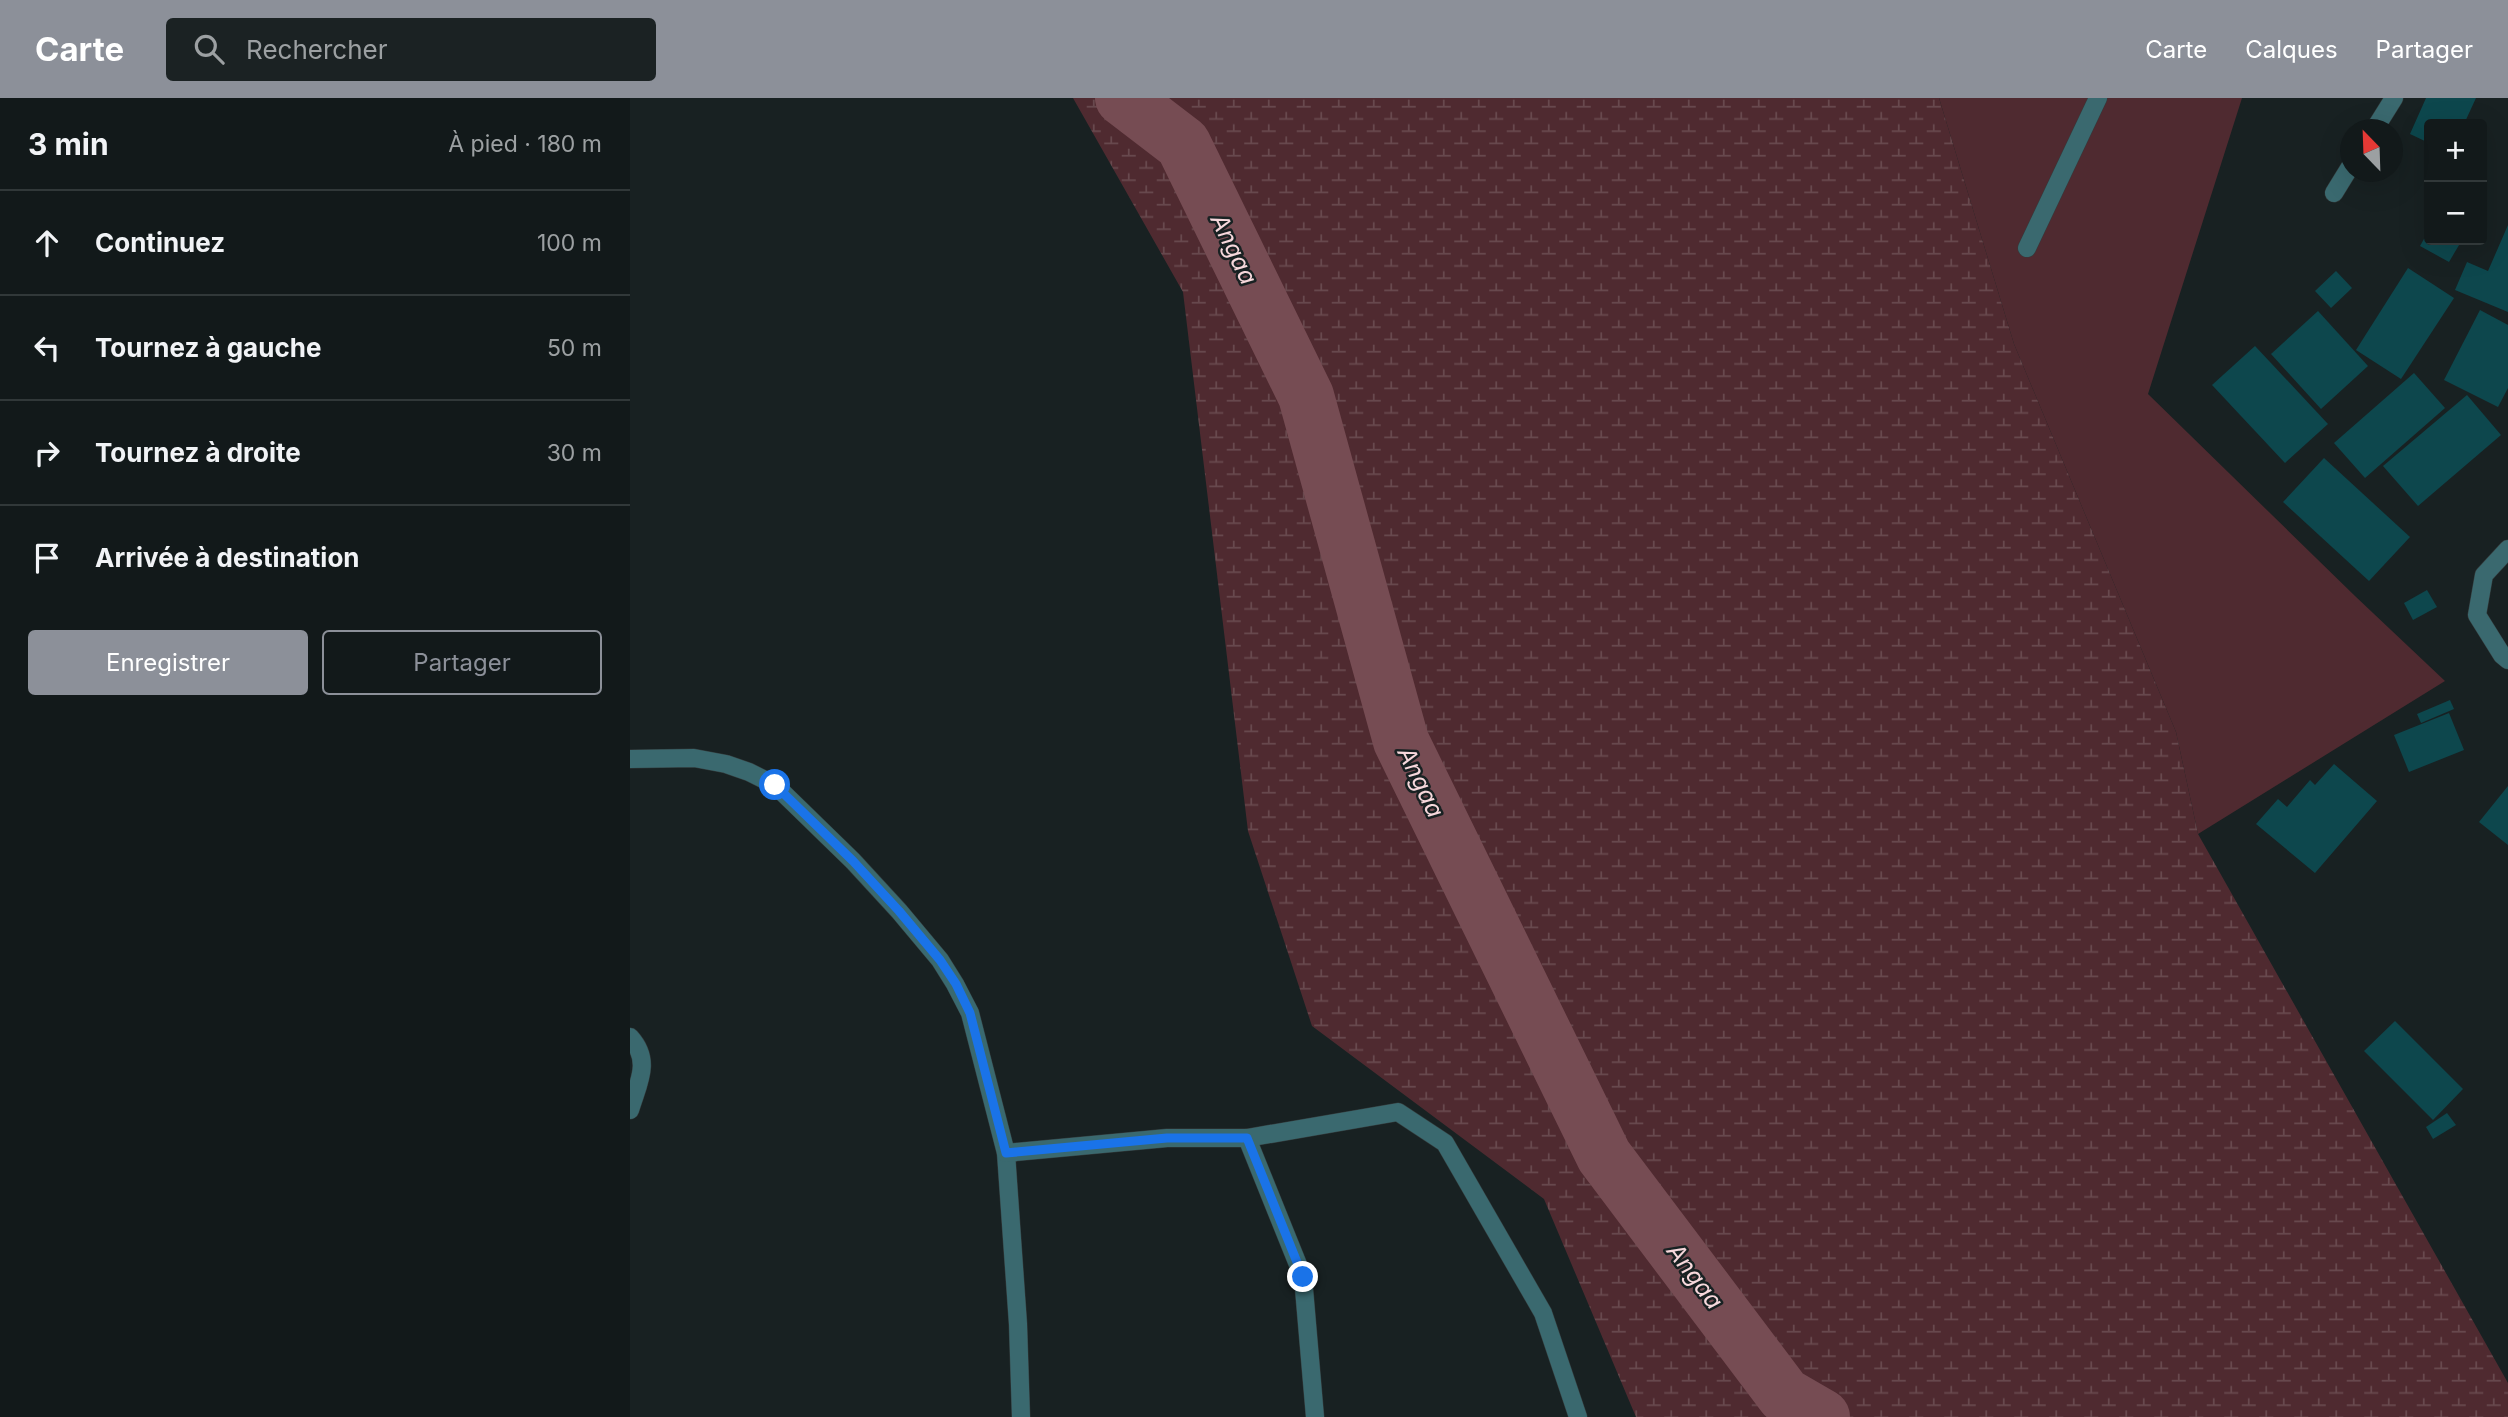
<!DOCTYPE html>
<html lang="fr">
<head>
<meta charset="utf-8">
<style>
  :root { --surface:#12191a; --page:#1b2223; --text:#f1f3f6; --muted:#9ca0a2; --line:#313839; --accent:#8c9099 }
  body { margin:0; font-family:Inter,sans-serif; background:var(--page); color:var(--text) }
  .controls { position:absolute; right:21px; top:21px; display:grid; overflow:hidden; border-radius:7px; box-shadow:0 7px 28px #0002 }
  .controls button { width:63px; height:63px; display:grid; place-items:center; padding:0; border:0; border-bottom:2px solid var(--line); background:var(--surface); color:var(--text); font:35px sans-serif }
  .compass { position:absolute; left:1710px; top:21px; width:63px; height:63px; border-radius:50%; background:var(--surface); box-shadow:0 7px 28px #0002; rotate:337deg }
  .stop { position:absolute; width:21px; height:21px; margin:-16px; border:5px solid #1a73e8; border-radius:50%; background:#fff }
  .stop.end { background:#1a73e8; border-color:#fff; box-shadow:0 2px 7px #0008 }
  .list { margin:0; padding:0; list-style:none }
  h2 { display:flex; justify-content:space-between; align-items:center; height:91px; margin:0; padding:0 28px; font-size:30px }
  h2 small { font-size:23px; font-weight:400; color:var(--muted) }
  .list li { display:grid; grid-template-columns:46px 1fr auto; gap:21px; align-items:center; box-sizing:border-box; height:105px; padding:0 28px; border-top:2px solid var(--line) }
  .list b { display:block; font-size:26px; white-space:nowrap }
  .list em { font-size:23px; font-style:normal; color:var(--muted) }
  .actions { display:flex; gap:14px; padding:21px 28px }
  .actions a { flex:1; padding:16px 0; border:2px solid var(--accent); border-radius:7px; text-align:center; font-size:24px; color:var(--accent) }
  .actions .main { background:var(--accent); color:#fff }
  .icon { flex:none; width:38px; height:38px; fill:none; stroke:currentColor; stroke-width:2; stroke-linecap:round; stroke-linejoin:round }
  .map { position:relative; flex:none; width:1878px; height:1319px; overflow:hidden }
  header { display:flex; align-items:center; gap:42px; box-sizing:border-box; height:98px; padding:0 35px; background:var(--accent); color:#fff }
  header strong { font-size:33px }
  nav { display:flex; gap:38px; margin-inline-start:auto; font-size:24px }
  .search { width:490px; height:63px; background:var(--page); display:flex; align-items:center; gap:18px; box-sizing:border-box; padding:0 24px; border-radius:7px; color:var(--muted); font-size:26px }
  main { display:flex }
  aside { flex:1; background:var(--surface) }
  .map>svg:first-child { display:block }
</style>
</head>
<body>
<header>
<strong>Carte</strong>
<div class="search"><svg class="icon" aria-label="search" viewBox="0 0 24 24"><circle cx="10" cy="10" r="6"/><path d="M15 15l6 6"/></svg>Rechercher</div>
<nav><a>Carte</a><a>Calques</a><a>Partager</a></nav>
</header>
<main>
<aside>
<h2>3 min<small>À pied · 180 m</small></h2>
<ul class="list">
<li><svg class="icon" aria-label="ahead" viewBox="0 0 24 24"><path d="M12 20V5M6 11l6-6 6 6"/></svg><div><b>Continuez</b></div><em>100 m</em></li>
<li><svg class="icon" aria-label="left" viewBox="0 0 24 24"><path d="M17 20v-9H6M10 6l-5 5 5 5"/></svg><div><b>Tournez à gauche</b></div><em>50 m</em></li>
<li><svg class="icon" aria-label="right" viewBox="0 0 24 24"><path d="M7 20v-9h11M14 6l5 5-5 5"/></svg><div><b>Tournez à droite</b></div><em>30 m</em></li>
<li><svg class="icon" aria-label="arrive" viewBox="0 0 24 24"><path d="M6 21V4h12l-3 4 3 4H6"/></svg><div><b>Arrivée à destination</b></div></li>
</ul>
<div class="actions"><a class="main">Enregistrer</a><a>Partager</a></div>
</aside>
<div class="map">
<svg width="1878" height="1319" viewBox="0 0 1878 1319">
  <defs>
    <pattern id="wetland-marsh" width="20" height="14" patternUnits="userSpaceOnUse" patternTransform="scale(1.75)"><rect width="20" height="14" fill="#4f2a30"/><path d="M1 5h8M5 5V1M11 12h8M15 12V8" fill="none" stroke="#68494e"/></pattern>
  </defs>
  <rect width="100%" height="100%" fill="#182122"/>
  <path fill="#4f2a30" d="M 1309,0 L 1612,0 L 1518,296 L 1725,498 L 1815,583 L 1568,736 L 1546,634 L 1384,246 Z"/>
  <path fill="url(#wetland-marsh)" d="M 443,0 L 1309,0 L 1384,246 L 1546,634 L 1568,736 L 1878,1285 L 1878,1319 L 1006,1319 L 914,1101 L 682,928 L 618,733 L 553,194 Z"/>
  <g fill="none" stroke-linecap="round" stroke-linejoin="round">
    <path stroke="#764c53" stroke-width="56" d="M 493,0 L 553,46 L 676,298 L 771,643 L 974,1058 L 1154,1297 L 1192,1319"/>
  </g>
  <g fill="#0d474d">
    <path d="M 1796,0 L 1846,0 L 1834,26 L 1799,26 L 1799,45 L 1780,36 Z"/>
    <path d="M 1878,127 L 1878,214 L 1825,192 L 1837,164 L 1858,173 Z"/>
    <path d="M 1799,132 L 1799,142 L 1832,142 L 1819,164 L 1790,148 Z"/>
    <path d="M 1778,170 L 1824,200 L 1771,281 L 1726,252 Z"/>
    <path d="M 1706,173 L 1722,190 L 1701,210 L 1685,193 Z"/>
    <path d="M 1850,212 L 1878,227 L 1878,290 L 1868,309 L 1814,282 Z"/>
    <path d="M 1688,213 L 1738,268 L 1691,311 L 1641,256 Z"/>
    <path d="M 1625,248 L 1698,326 L 1655,365 L 1582,287 Z"/>
    <path d="M 1784,275 L 1815,310 L 1735,380 L 1704,345 Z"/>
    <path d="M 1837,297 L 1871,337 L 1788,408 L 1753,368 Z"/>
    <path d="M 1694,360 L 1780,439 L 1739,483 L 1653,404 Z"/>
    <path d="M 1797,492 L 1807,509 L 1783,522 L 1774,505 Z"/>
    <path d="M 1820,602 L 1824,611 L 1791,625 L 1787,616 Z"/>
    <path d="M 1819,615 L 1834,652 L 1779,674 L 1764,637 Z"/>
    <path d="M 1704,666 L 1747,703 L 1685,775 L 1626,726 L 1648,701 L 1657,709 L 1680,682 L 1685,687 Z"/>
    <path d="M 1878,688 L 1878,747 L 1849,724 Z"/>
    <path d="M 1765,923 L 1833,991 L 1803,1022 L 1734,953 Z"/>
    <path d="M 1817,1015 L 1826,1027 L 1803,1041 L 1796,1029 Z"/>
  </g>
  <g fill="none" stroke-linecap="round" stroke-linejoin="round">
    <defs>
      <g id="minor">
        <path d="M 1744,32 L 1764,0"/>
        <path d="M 1704,95 L 1720,69"/>
        <path d="M 1397,150 L 1468,0"/>
        <path d="M 1878,451 L 1854,477 L 1847,517 L 1872,557 L 1878,562"/>
        <path d="M 0,661 L 64,660 L 96,666 L 119,674 L 145,687 L 223,763 L 269,813 L 310,862 L 325,886 L 340,915 L 376,1055 L 388,1226 L 391,1319"/>
        <path d="M 0,939 C 22,963 8,985 0,1012"/>
        <path d="M 617,1040 L 673,1179 L 685,1319"/>
        <path d="M 376,1055 L 537,1040 L 617,1040 L 768,1014 L 815,1045 L 913,1215 L 948,1319"/>
      </g>
    </defs>
    <use href="#minor" stroke="#343c3d" stroke-width="19"/>
    <use href="#minor" stroke="#3a696f" stroke-width="18"/>
  </g>
  <g fill="none" stroke-linecap="round" stroke-linejoin="round">
    <path stroke="#1a73e8" stroke-width="9" d="M 145,687 L 223,763 L 269,813 L 310,862 L 326,886 L 340,915 L 376,1055 L 537,1040 L 617,1040 L 673,1179"/>
  </g>
  <g text-anchor="middle" dominant-baseline="central" stroke-width="5" stroke-linejoin="round" paint-order="stroke">
    <g font-size="24" font-style="italic" fill="#f7d8dc" stroke="#182122">
      <text transform="translate(604 151) rotate(64)">Angaa</text>
      <text transform="translate(791 684) rotate(64)">Angaa</text>
      <text transform="translate(1065 1178) rotate(53)">Angaa</text>
    </g>
  </g>
</svg>
<div class="controls">
<button>+</button>
<button>−</button>
</div>
<svg class="compass" viewBox="-18 -18 36 36"><path d="M0-13l5 13h-10z" fill="#e53935"/><path d="M0 13l5-13h-10z" fill="#9ca0a2"/></svg>
<div class="stop" style="left:145px;top:687px"></div>
<div class="stop end" style="left:673px;top:1179px"></div>
</div>
</main>
</body>
</html>
